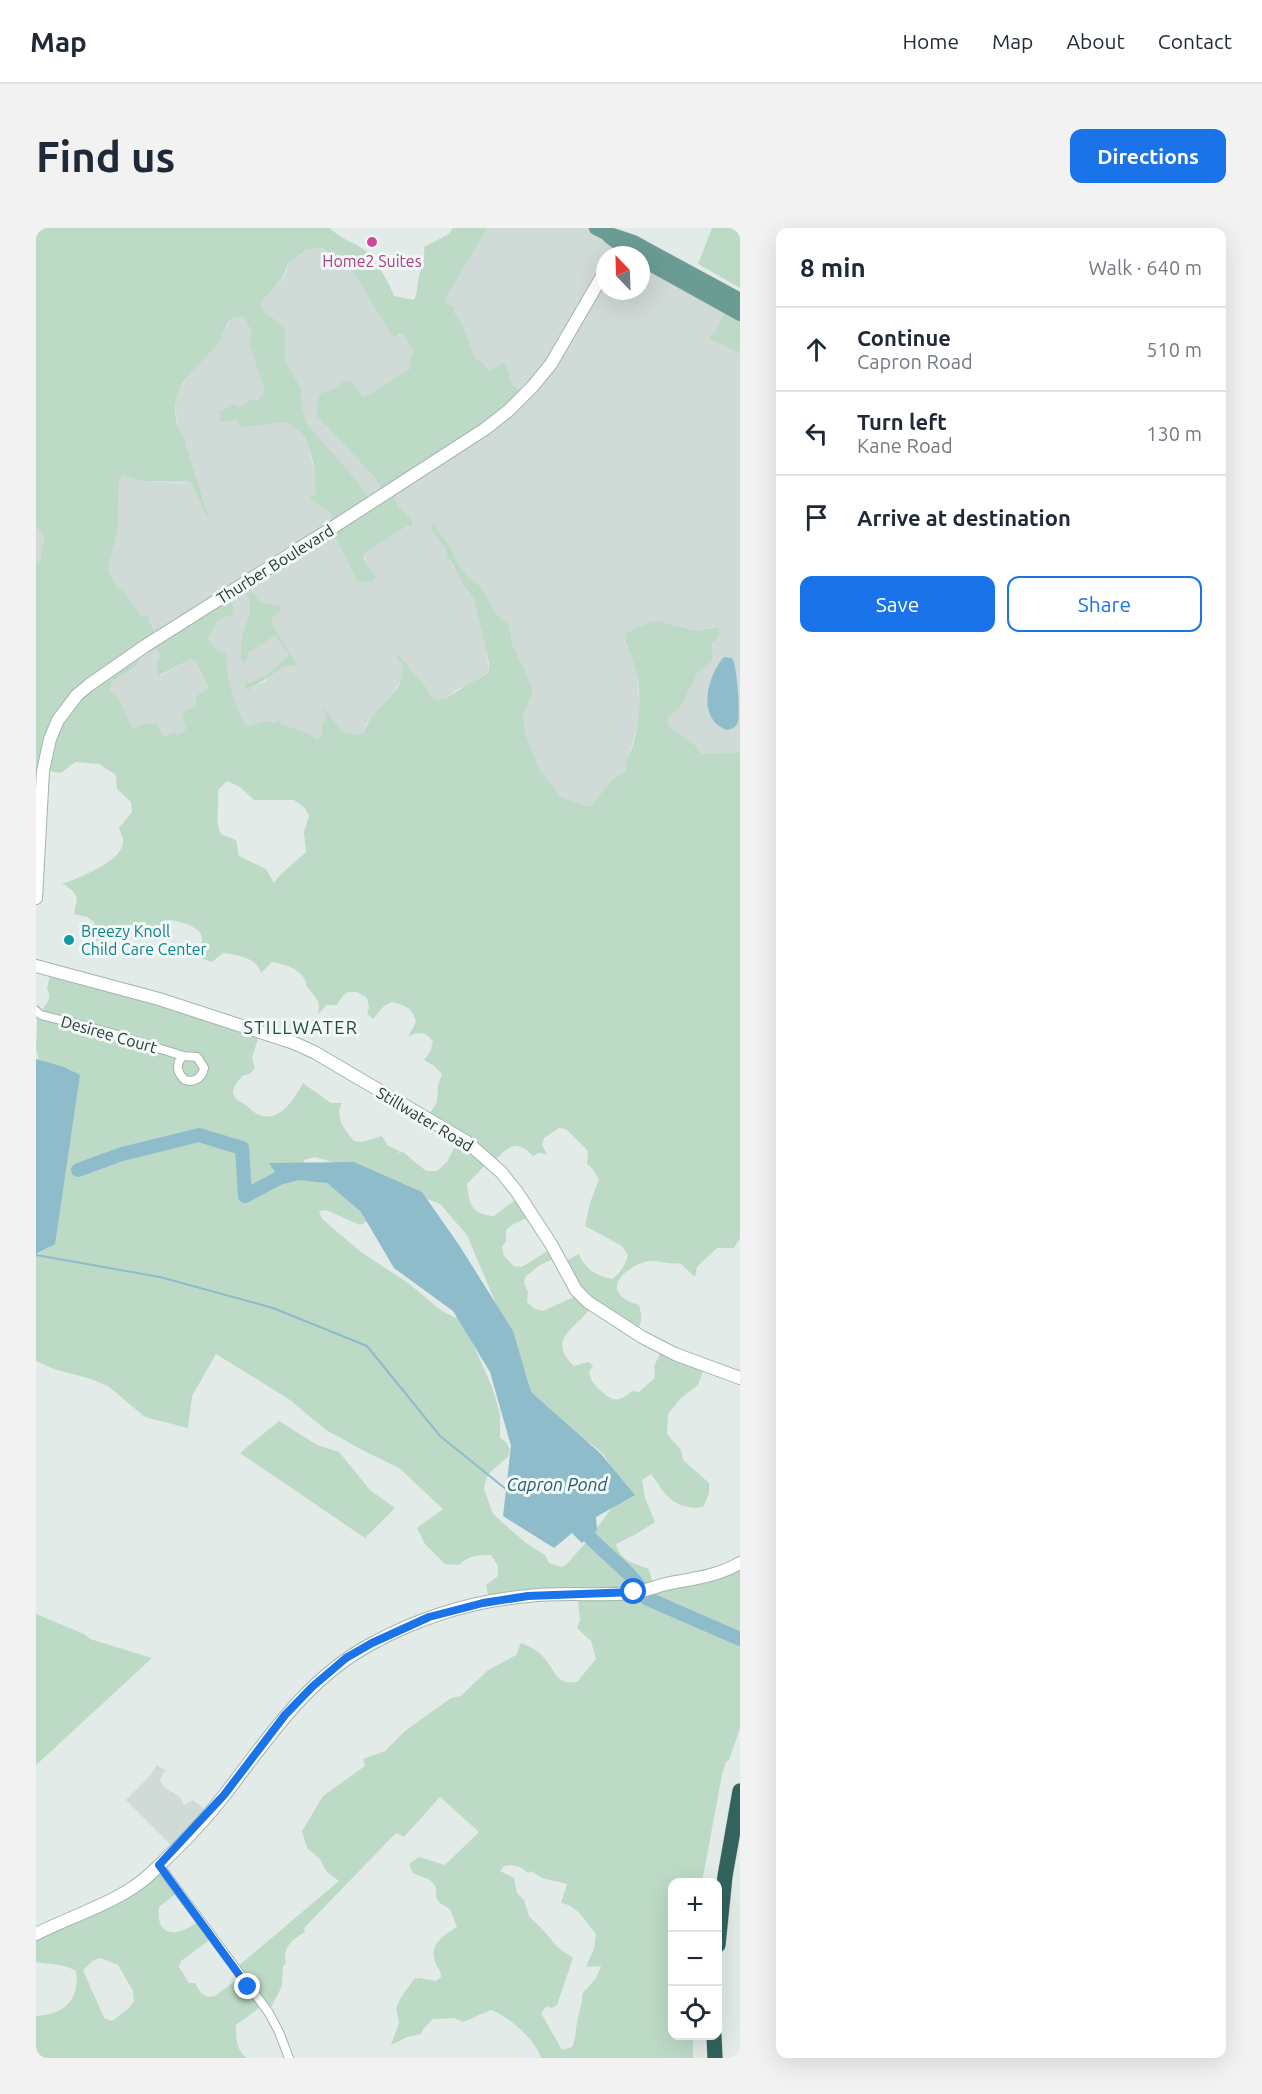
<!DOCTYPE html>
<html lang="en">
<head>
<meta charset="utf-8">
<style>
  :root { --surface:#fff; --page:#f2f2f3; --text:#1f2937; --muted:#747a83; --line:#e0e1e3; --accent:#1a73e8 }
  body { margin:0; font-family:Ubuntu,sans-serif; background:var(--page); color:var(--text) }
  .controls { position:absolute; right:18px; bottom:18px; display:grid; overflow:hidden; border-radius:12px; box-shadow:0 6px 24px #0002 }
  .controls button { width:54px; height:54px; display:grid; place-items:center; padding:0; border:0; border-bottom:2px solid var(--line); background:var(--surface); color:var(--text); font:30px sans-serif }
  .compass { position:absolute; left:560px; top:18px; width:54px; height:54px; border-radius:50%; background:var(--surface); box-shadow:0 6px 24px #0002; rotate:337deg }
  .stop { position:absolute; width:18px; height:18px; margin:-14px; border:4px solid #1a73e8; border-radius:50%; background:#fff }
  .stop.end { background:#1a73e8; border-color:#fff; box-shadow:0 2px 6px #0008 }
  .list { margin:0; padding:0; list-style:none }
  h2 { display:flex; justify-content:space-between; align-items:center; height:78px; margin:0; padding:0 24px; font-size:26px }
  h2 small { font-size:20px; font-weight:400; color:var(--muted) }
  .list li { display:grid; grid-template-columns:39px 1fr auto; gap:18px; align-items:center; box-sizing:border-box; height:84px; padding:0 24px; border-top:2px solid var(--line) }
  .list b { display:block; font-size:22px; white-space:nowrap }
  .list p { margin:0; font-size:20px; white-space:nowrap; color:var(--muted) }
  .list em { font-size:20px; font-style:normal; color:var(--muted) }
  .actions { display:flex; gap:12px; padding:18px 24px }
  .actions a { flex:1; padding:14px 0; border:2px solid var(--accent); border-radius:12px; text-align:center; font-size:21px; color:var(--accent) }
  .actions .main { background:var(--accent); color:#fff }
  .icon { flex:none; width:33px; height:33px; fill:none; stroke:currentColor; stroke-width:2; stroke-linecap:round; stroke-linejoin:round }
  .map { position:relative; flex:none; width:704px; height:1830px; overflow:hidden; border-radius:12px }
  header { display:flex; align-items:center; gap:36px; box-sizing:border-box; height:84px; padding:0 30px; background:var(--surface); border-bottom:2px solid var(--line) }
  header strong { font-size:28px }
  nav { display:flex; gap:33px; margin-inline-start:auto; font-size:21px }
  .intro { display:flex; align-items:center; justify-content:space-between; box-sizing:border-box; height:144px; padding:0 36px }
  h1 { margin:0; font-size:42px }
  .button { padding:15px 27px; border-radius:12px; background:var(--accent); color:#fff; font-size:21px; font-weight:700 }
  main { display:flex; gap:36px; padding:0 36px }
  aside { flex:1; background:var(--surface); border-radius:12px; box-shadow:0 6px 24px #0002 }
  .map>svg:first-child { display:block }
</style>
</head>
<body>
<header>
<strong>Map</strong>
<nav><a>Home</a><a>Map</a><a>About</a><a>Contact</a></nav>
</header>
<div class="intro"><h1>Find us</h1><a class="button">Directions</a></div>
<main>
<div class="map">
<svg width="704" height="1830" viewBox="0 0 704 1830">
  <rect width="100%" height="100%" fill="#e2ebe7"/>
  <g fill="#d0dad7" fill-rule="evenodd">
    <path d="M 451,0 L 561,0 L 603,27 L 569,27 L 569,63 L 605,63 L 605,28 L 690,82 L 679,104 L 687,118 L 693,118 L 704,126 L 704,524 L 666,526 L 658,516 L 632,497 L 632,490 L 644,479 L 656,452 L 675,433 L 678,399 L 660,403 L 619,393 L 590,416 L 601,443 L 604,486 L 593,528 L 589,535 L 590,543 L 577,551 L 554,579 L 525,569 L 504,542 L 490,507 L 487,489 L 497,464 L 492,449 L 477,418 L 472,393 L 467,393 L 458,383 L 445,359 L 431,347 L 422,336 L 415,321 L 397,294 L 394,300 L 409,320 L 412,331 L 415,332 L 417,339 L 427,354 L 432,365 L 438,371 L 449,413 L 453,443 L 430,459 L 423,460 L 410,470 L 401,472 L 394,468 L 391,460 L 361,427 L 366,434 L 368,448 L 349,477 L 330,496 L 328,505 L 322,507 L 306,504 L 288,481 L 291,491 L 286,508 L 281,511 L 245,496 L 230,493 L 212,498 L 209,496 L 198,472 L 190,444 L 190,423 L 185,424 L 179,421 L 172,408 L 186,389 L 192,386 L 196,387 L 198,381 L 121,408 L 113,393 L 104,386 L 86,361 L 81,360 L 72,342 L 82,302 L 83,250 L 87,247 L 106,253 L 147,255 L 155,254 L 176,299 L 149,214 L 149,210 L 143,204 L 141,197 L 139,169 L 157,140 L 184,112 L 195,91 L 201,88 L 208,89 L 215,103 L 215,112 L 229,163 L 221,174 L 203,179 L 199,176 L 189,181 L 185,195 L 198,192 L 229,196 L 252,194 L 266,207 L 273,219 L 280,253 L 280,266 L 274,270 L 280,276 L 292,282 L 299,295 L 292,302 L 302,315 L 319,349 L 334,342 L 327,325 L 371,298 L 376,299 L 376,291 L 362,277 L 355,263 L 476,156 L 469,134 L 453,143 L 446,134 L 439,130 L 427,98 L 408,74 ZM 212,369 L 221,371 L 231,378 L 237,388 L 235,391 L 242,407 L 261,436 L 248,437 L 233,447 L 230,453 L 213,460 L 210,452 L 213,455 L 230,447 L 253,428 L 239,408 L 212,424 L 205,410 L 212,392 L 214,377 Z"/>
    <path d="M 287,20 L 318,45 L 358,109 L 367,106 L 378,125 L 375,140 L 329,169 L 325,167 L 316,154 L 289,197 L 339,250 L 347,265 L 334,274 L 323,255 L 271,196 L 266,179 L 265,160 L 249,133 L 249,99 L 226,82 L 225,74 L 244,54 L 251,43 L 252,35 L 272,22 Z"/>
    <path d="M 0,299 L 8,308 L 4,332 L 0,335 Z"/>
    <path d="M 116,413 L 124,427 L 120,438 L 124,448 L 155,431 L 160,433 L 172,461 L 159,469 L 160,477 L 150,501 L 142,507 L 138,504 L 130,508 L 126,507 L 113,495 L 98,500 L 95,498 L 74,463 L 76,454 L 99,439 L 99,425 Z"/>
    <path d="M 121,1537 L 130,1543 L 126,1547 L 124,1553 L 128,1559 L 144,1569 L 148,1577 L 157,1572 L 174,1586 L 138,1620 L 90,1572 L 112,1550 Z"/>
  </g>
  <g fill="#bddac7" fill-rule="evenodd">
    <path d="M 0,0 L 294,0 C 302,9 316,14 326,20 C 338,28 353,54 358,68 L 378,72 C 382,63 381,56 383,48 C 387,35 389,34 388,19 L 413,6 L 417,0 L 451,0 L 408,74 L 418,79 L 417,83 L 427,98 L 439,130 L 446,134 L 453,143 L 469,134 L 476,156 L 487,167 L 355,263 L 362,277 L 376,291 L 376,299 L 371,298 L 328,325 L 328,331 L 340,349 L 336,353 L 324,354 L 319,349 L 302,315 L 292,302 L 299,295 L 292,282 L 280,276 L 273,270 L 280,266 C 280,250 277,219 266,207 C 262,202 256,199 252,194 L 205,199 L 202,193 L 198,192 L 185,195 L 183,193 L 185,189 L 183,182 L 189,181 L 199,176 L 203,179 L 213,174 L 215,171 L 221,173 L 229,163 L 213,115 L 215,112 L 215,103 L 208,89 C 204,88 199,88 195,91 C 190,96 188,106 184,112 C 166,138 134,153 140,190 C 141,199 143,204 149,210 L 149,214 L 177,302 L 155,254 L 106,253 L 87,247 L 83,251 L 82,302 L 72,342 L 81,360 L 86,361 L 104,386 L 107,388 L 112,387 L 113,393 L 121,408 L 191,366 L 198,381 L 196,388 C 184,385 179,400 172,409 L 179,421 L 185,424 L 190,423 C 190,452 197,471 209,496 L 212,498 L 230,493 L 239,495 L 243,492 L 245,496 L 272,506 L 281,511 L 286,508 L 286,496 L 291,491 L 287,478 L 306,504 L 322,507 L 328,505 C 333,480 374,464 366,435 L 362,433 L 360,425 L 391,460 L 394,468 L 401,472 L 410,470 L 450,446 L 453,443 L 453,435 L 438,371 C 432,365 418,341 415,332 L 412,331 L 409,320 L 394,300 L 397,294 L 415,321 L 422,336 L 431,347 L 445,359 L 458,383 L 467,393 L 472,393 L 477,418 L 492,449 L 497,464 L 487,489 L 490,507 L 504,542 L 525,569 L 554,579 L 577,551 L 590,543 L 589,535 C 603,513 607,467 600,442 C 596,429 590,419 589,406 L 604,398 L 620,393 L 660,403 L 682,399 L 684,406 L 676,415 L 676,433 L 661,446 L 644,479 L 632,490 L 632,497 L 658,516 L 666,526 L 704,524 L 704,1010 L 698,1020 L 681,1020 L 661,1039 L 659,1049 L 644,1035 C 632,1037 626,1033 616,1033 C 604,1033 579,1046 581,1061 C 583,1070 595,1075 603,1077 C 606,1088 607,1096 599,1104 L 556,1079 C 539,1100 510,1112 538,1138 L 553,1134 L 557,1138 L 553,1144 C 555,1153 557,1155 563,1161 C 576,1173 581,1176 596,1163 L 603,1164 L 619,1150 L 618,1138 L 627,1120 L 669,1137 L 662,1157 L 646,1169 L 632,1186 L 631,1206 L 645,1222 L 647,1232 L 673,1255 L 673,1265 L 668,1278 C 661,1281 656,1280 649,1278 C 631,1274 626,1260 615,1246 L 606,1252 L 609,1270 L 619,1294 L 600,1306 L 580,1316 C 583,1332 599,1336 613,1341 L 617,1357 L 704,1333 L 704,1500 L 693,1532 L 690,1534 L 686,1547 L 666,1654 L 636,1654 L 636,1808 L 657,1808 L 657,1830 L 505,1830 C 501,1813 471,1787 455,1782 L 427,1794 L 418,1790 L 397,1791 L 388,1800 L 385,1806 L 371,1809 L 355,1817 L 363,1795 L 360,1780 L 364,1771 L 378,1751 L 384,1750 L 400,1753 L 405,1749 C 405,1741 399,1738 398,1730 C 395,1714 410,1706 421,1699 L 414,1681 C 390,1670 407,1664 396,1654 C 392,1650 383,1648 377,1645 L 373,1636 L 383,1629 L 409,1637 L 443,1604 L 404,1569 L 368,1609 L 360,1605 L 268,1700 L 269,1704 C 257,1711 246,1719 250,1735 L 247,1738 L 246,1758 L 233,1783 L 226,1778 L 200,1797 C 200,1809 200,1823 211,1830 L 0,1830 L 0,1788 C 29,1787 44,1771 40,1743 C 27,1735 14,1737 0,1734 L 0,1705 L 56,1678 L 122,1638 L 142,1664 L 123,1679 C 119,1712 144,1708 163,1693 L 176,1710 L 145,1733 L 143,1739 L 153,1755 L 159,1755 L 165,1765 L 172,1769 L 179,1768 L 204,1749 L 200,1740 L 303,1653 L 290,1643 L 284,1631 L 271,1620 L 266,1603 L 287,1568 L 329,1538 L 327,1531 L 349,1523 L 369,1503 L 415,1470 L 425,1468 L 451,1443 L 480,1427 L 485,1415 C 495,1419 503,1423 509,1431 C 520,1444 520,1457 541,1454 L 560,1431 L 555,1413 L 541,1400 L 544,1392 L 542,1372 L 505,1370 L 454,1376 L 450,1357 L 462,1348 L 462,1338 L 455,1327 C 443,1327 432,1327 423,1337 L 409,1336 L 389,1316 L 381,1300 L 407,1281 L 363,1240 L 330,1224 L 290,1202 L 254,1172 L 180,1126 L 156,1168 L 152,1200 L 109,1189 L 72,1158 L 55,1151 L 18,1141 L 0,1133 L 0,1027 L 12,1020 L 19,1007 L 5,839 L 0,822 L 2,775 L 5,784 C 10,776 17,770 11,761 L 15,742 L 224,804 L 216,830 L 219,841 L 213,846 L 206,848 C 203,852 197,859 197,864 C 198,872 205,874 210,877 C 214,880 217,884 221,886 C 243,897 259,870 267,855 L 295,875 L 306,875 C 298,889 309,902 318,913 L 326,914 L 346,908 L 352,918 L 364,923 L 361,925 L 367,924 L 390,943 L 401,943 L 411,934 L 423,910 L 391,890 L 401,874 L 402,857 L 406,846 L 398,838 L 388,832 L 394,824 L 397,814 C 390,803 383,803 372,809 L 380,794 C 376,779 370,778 356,774 L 348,778 L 337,791 L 331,786 L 333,779 L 331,770 C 318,760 309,761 301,777 L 291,777 L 282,786 C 285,772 280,771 273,761 C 268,755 272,758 269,752 C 263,740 248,736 236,734 L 225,745 C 221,729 200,727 187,725 L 176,734 L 161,729 C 164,721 168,714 165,706 C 162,698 133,688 127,694 C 123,698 122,707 120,712 L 114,711 C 106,698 93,695 78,698 L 70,711 L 59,713 L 56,710 L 59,702 L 58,694 L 51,689 L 38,686 L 41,670 L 37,663 L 26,655 L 32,654 C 46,648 88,632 87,613 C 87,609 84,604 83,600 L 96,584 L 95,574 L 81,561 L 80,547 L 63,536 L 39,534 L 25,545 L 8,542 L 0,663 L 0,335 L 4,332 L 8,308 L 0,299 ZM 287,20 L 318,45 L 358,110 L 364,106 L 367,106 L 378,125 L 374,132 L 375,140 L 329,169 L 325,167 L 316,154 L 310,152 L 297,162 L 283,166 L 280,187 L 339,250 L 347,264 L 334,274 L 323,255 L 271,196 L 266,179 L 265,160 L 249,133 L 249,99 L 226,82 L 225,74 C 236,62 249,51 252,35 L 271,22 ZM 115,413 L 124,427 L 120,438 L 122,448 L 155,431 L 160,433 L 172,460 L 159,469 L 160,477 L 146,486 L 150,501 L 142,507 L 138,504 L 130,508 L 126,507 L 121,496 L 113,495 L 98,500 L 95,498 L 83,471 L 74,463 L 76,454 L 99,439 L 103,432 L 99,424 ZM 191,553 L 204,559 L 218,572 L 258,572 L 269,580 L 273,588 L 268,604 L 270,624 L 244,647 L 238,655 L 230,641 L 203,628 L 200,612 L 185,606 C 178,592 184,579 182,562 ZM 523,900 L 530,901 L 552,923 L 551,936 L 556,940 L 563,951 L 554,975 L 549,998 L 586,1018 L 592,1027 C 589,1037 585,1045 576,1051 C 560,1048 549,1041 543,1026 L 526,1035 L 542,1067 L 507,1083 L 499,1081 L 491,1074 L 492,1064 L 488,1055 L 489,1049 L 504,1037 L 522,1029 L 516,1020 L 486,1039 L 478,1038 L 468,1028 L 466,1019 L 470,1013 L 470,1002 L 476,997 L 495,988 L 483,969 L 458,988 C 435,987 433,975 431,956 L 453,933 L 457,934 C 472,919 480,910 497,928 L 503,925 L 511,926 L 506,917 L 508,910 ZM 279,929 L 306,937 L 404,976 L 431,1007 L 490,1147 L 496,1191 L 554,1215 L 568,1227 L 576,1241 L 592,1258 L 553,1311 L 530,1337 L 525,1339 L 513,1335 L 509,1327 L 490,1315 L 457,1286 L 448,1261 L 450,1251 L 455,1243 L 472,1229 L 474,1222 L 470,1214 L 464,1210 L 464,1186 L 456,1159 L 429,1098 L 422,1091 L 406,1083 L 372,1055 L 325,1024 L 286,991 L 283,983 L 290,982 L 324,997 L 334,992 L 302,964 L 268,937 L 268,932 ZM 476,1637 L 484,1639 L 492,1645 L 495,1643 L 506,1650 L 531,1656 L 525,1675 C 541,1677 550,1694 560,1706 L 558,1721 L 550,1739 L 565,1738 L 560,1750 L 546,1766 C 547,1776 544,1780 542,1790 C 539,1801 541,1807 536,1819 L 526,1822 L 505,1785 L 511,1778 L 515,1780 L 521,1777 L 537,1730 L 521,1719 L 508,1703 L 493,1688 L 488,1672 L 481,1665 L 478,1650 L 464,1643 L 468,1638 ZM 64,1730 L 82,1737 L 97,1763 L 98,1773 L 93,1780 L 76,1793 L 68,1790 L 47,1742 L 58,1732 Z"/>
    <path d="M 676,0 L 704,0 L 704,60 L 662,36 Z"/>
    <path d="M 689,84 L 704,93 L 704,126 C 694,119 685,117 674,111 L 674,108 L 679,104 Z"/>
    <path d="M 210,365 L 217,365 C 224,376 232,378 245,377 L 243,384 L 235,391 L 242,407 L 261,436 L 261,438 L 248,437 C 235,447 229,453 213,460 L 214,464 L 209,459 L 210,452 L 213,455 L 230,447 L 253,428 L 239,408 L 213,424 L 210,434 L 206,433 C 205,426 204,416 206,408 C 210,394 219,380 210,365 Z"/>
    <path d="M 243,1193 L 281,1217 L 303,1224 L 334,1262 L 359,1280 L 329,1310 L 204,1225 Z"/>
    <path d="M 0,1386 L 48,1406 L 54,1411 L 116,1430 L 0,1537 Z"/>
  </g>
  <g fill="#8fbccb">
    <path d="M 688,429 L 696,430 L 698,434 C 701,447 704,482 702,494 C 700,499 697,501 691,502 C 660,491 671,448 688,429 Z"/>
    <path d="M 0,831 L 28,839 L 44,847 L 19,1016 L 0,1026 Z"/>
    <path d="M 318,934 L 386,964 L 423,1017 L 477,1103 L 495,1164 L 565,1226 L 599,1267 L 560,1289 L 561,1302 L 546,1315 L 536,1305 L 518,1320 L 467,1288 L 475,1218 L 454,1144 L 417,1083 L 358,1040 L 325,984 L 291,955 L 243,950 L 233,935 Z"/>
  </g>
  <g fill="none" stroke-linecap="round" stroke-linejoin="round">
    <path stroke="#8fbccb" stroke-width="2" d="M 0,1027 L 124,1049 L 237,1080 L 331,1118 L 404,1208 L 471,1262"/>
    <g stroke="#8fbccb" stroke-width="14">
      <path d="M 42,942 L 86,926 L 163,907 L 206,920 L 209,968 L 243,950 L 258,946"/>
      <path d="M 543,1295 C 561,1324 595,1339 610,1370 L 704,1411"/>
    </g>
    <defs>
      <g id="street">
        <path d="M 0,783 L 5,787 L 75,805 L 147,828 L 161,829 L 168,840 C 166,850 158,855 149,852 C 141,845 139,836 147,828"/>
        <path d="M 123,1637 L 233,1785 L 243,1804 L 253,1830"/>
      </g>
      <g id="secondary">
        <path d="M 0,670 L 7,543 L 14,511 L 22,492 L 41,467 L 53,457 L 109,418 L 299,298 L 449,201 L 472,183 L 497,158 L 515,136 L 569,43"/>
        <path d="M 0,738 L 123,771 L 258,815 L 278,824 L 431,914 L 465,944 L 481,964 L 515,1016 L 540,1062 L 552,1074 L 606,1109 L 639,1126 L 704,1150"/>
        <path d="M 0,1706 C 33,1689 85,1673 112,1648 C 139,1623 167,1595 190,1565 C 233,1509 272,1449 337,1415 C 385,1389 437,1373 492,1368 C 526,1364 561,1368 596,1365 C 611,1363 625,1356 640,1354 C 663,1350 683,1347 704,1335"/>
      </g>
      <g id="primary">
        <path d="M 560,0 L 570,5 L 597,14 L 704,72"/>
        <path d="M 573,8 L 597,27"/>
        <path d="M 605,31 L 704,86"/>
      </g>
      <g id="highway">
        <path d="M 682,1717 L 689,1648 L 704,1563"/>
        <path d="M 678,1808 L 679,1830"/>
      </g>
    </defs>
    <use href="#street" stroke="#a5b2ae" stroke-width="10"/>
    <use href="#secondary" stroke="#a2b5b0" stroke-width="14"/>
    <use href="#primary" stroke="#c2c8c7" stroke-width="15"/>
    <use href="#highway" stroke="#c2c8c7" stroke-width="16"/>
    <use href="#street" stroke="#fff" stroke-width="8"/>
    <use href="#secondary" stroke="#fff" stroke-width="12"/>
    <use href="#primary" stroke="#6b9c93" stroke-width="14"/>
    <use href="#highway" stroke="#32635d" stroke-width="15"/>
  </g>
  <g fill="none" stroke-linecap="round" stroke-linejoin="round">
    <path stroke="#1a73e8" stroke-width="8" d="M 212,1759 L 123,1637 L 188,1567 L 249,1487 L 276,1459 L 310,1430 L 336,1415 L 393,1389 L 447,1375 L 492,1368 L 598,1364"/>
  </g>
  <circle fill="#d1479c" stroke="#f2f8f5" stroke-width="2" cx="336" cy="14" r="6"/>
  <circle fill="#0f9aa8" stroke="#f2f8f5" stroke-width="2" cx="33" cy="712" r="6"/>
  <g text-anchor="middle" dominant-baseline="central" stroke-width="6" stroke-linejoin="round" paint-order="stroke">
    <g font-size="16" fill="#b23c85" stroke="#f2f8f5">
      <text x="336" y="33">Home2 Suites</text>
    </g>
    <g font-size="16" fill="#243a36" stroke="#f2f8f5">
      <text transform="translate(239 336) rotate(-32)">Thurber Boulevard</text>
      <text transform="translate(73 806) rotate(16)">Desiree Court</text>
      <text transform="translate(389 891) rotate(31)">Stillwater Road</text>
    </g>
    <g font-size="16" fill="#0d838f" stroke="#f2f8f5" text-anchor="start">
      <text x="45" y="703">Breezy Knoll<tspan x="45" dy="18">Child Care Center</tspan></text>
    </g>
    <g font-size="18" letter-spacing="1.5" fill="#224a43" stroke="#f2f8f5">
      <text x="265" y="799">STILLWATER</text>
    </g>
    <g font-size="18" font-style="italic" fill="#245d70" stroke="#f2f8f5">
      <text x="521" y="1256">Capron Pond</text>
    </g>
  </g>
</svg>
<div class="controls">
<button>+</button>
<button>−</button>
<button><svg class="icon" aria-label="locate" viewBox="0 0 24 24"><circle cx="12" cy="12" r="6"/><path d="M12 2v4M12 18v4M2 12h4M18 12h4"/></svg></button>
</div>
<svg class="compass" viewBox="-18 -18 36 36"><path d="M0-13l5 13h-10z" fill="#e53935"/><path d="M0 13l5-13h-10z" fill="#747a83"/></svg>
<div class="stop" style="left:598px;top:1364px"></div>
<div class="stop end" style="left:212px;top:1759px"></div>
</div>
<aside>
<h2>8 min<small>Walk · 640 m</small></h2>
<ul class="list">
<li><svg class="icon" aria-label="ahead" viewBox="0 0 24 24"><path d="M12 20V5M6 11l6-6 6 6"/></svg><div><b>Continue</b><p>Capron Road</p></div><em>510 m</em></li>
<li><svg class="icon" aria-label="left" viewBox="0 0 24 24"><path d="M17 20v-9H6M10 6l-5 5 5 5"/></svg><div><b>Turn left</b><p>Kane Road</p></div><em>130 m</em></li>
<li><svg class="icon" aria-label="arrive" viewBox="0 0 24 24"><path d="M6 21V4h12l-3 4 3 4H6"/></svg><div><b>Arrive at destination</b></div></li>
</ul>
<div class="actions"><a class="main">Save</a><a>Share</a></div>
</aside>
</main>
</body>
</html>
